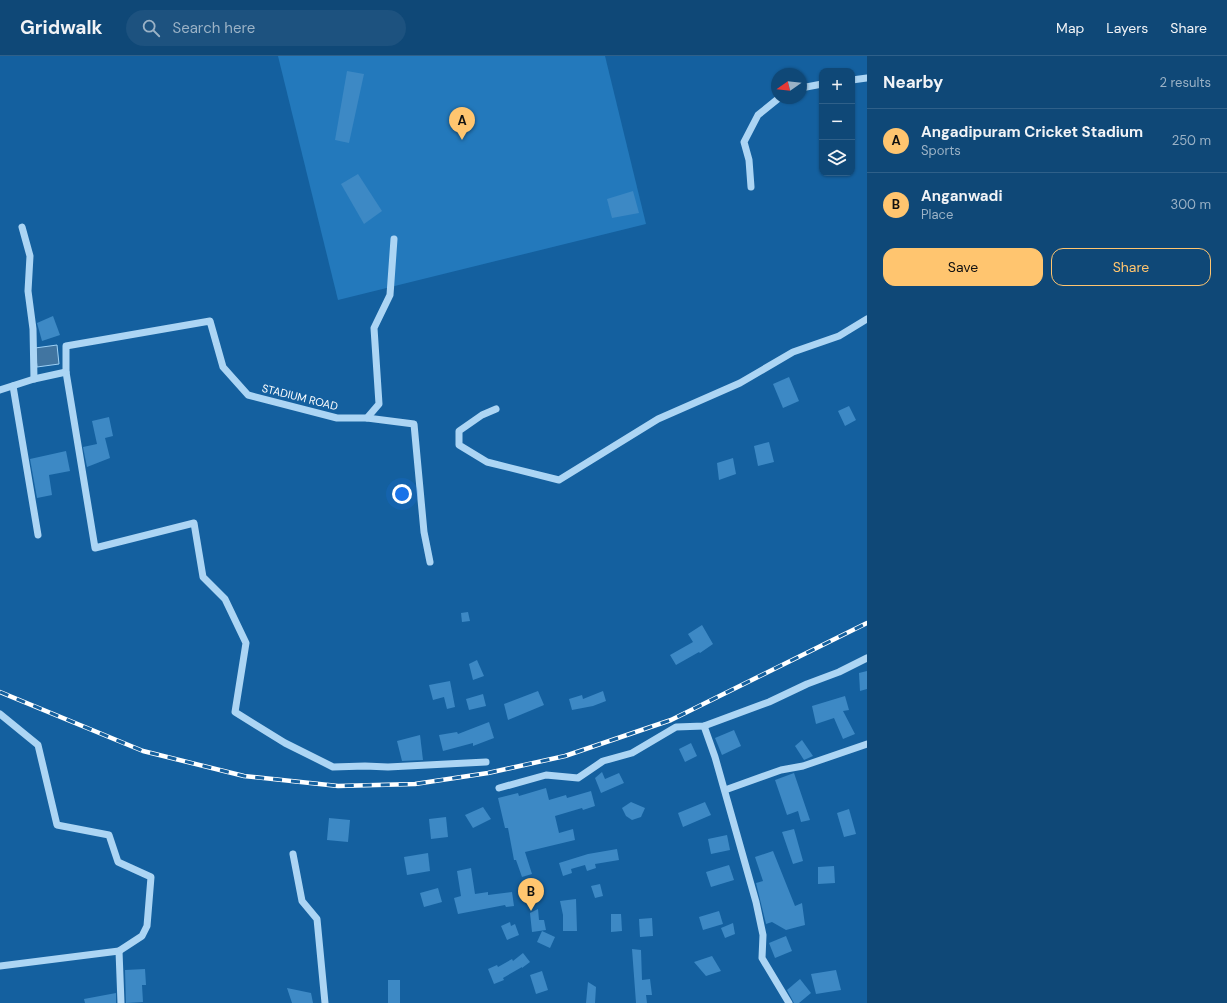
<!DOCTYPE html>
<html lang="en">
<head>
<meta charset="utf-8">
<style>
  :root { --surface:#0f4877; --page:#1d527f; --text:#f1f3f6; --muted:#9bb2c6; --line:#2f6089; --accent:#ffc56f }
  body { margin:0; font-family:"DM Sans",sans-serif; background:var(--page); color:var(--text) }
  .controls { position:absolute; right:12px; top:12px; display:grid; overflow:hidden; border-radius:8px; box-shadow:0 1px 3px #0004 }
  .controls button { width:36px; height:36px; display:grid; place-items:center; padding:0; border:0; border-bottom:1px solid var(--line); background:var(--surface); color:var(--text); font:20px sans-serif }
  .compass { position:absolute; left:771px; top:12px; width:36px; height:36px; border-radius:50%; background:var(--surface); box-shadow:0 1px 3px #0004; rotate:256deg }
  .you { position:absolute; left:402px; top:438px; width:14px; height:14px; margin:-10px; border:3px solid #fff; border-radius:50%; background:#1a73e8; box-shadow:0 0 0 6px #1a73e833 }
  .badge { display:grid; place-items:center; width:26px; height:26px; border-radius:50%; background:var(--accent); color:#111; font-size:13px; font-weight:700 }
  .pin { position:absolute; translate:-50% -33px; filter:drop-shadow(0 1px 2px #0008) }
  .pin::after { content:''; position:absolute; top:21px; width:14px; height:12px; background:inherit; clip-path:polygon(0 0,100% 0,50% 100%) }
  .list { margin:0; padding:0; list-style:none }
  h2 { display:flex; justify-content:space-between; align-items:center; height:52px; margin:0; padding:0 16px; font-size:17px }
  h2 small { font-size:13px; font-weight:400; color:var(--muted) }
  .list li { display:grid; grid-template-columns:26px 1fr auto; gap:12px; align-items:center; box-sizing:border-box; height:64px; padding:0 16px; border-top:1px solid var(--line) }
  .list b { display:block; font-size:15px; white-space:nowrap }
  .list p { margin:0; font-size:13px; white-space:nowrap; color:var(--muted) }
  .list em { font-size:13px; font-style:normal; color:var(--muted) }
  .actions { display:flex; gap:8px; padding:12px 16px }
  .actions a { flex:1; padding:9px 0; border:1px solid var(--accent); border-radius:12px; text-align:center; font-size:14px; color:var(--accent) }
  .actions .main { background:var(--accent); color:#111 }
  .icon { flex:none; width:22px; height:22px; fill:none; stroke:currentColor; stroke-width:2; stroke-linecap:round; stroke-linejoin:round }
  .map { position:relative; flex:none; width:867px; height:947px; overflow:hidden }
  header { display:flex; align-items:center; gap:24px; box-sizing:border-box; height:56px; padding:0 20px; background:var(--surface); border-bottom:1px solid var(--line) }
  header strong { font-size:19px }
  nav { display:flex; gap:22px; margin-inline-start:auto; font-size:14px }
  .search { width:280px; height:36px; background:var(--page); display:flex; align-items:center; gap:10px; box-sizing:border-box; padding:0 14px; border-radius:22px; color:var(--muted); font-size:15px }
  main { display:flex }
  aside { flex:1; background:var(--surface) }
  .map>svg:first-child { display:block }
</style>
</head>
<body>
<header>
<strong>Gridwalk</strong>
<div class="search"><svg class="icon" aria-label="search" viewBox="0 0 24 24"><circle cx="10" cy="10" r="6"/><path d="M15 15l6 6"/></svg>Search here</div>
<nav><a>Map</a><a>Layers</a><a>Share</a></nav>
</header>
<main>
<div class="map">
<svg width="867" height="947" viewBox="0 0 867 947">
  <rect width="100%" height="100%" fill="#14609f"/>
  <path fill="#2379bc" d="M 278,0 L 605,0 L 646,168 L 338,244 Z"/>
  <path fill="#4175a1" stroke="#9ed1f6" d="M 57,289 L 59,308 L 37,311 L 35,292 Z"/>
  <g fill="#3d89c5">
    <path d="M 347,15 L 364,18 L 349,87 L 335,84 Z"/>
    <path d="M 358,118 L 382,155 L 364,168 L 341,128 Z"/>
    <path d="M 633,135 L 639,157 L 612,162 L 607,143 Z"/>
    <path d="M 53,260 L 60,279 L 42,285 L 37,267 Z"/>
    <path d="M 789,321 L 799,345 L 783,352 L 773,328 Z"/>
    <path d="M 849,350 L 856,364 L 845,370 L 838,355 Z"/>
    <path d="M 109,361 L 113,380 L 105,382 L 110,402 L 87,411 L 83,391 L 97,388 L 92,365 Z"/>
    <path d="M 769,386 L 774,406 L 758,410 L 754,390 Z"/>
    <path d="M 66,395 L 70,415 L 49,419 L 52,439 L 37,442 L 30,403 Z"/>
    <path d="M 733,402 L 736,418 L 719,424 L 717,407 Z"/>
    <path d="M 468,556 L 470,565 L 462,566 L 461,557 Z"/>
    <path d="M 702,569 L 713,588 L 700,597 L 699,596 L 676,609 L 670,599 L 693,586 L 688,578 Z"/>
    <path d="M 477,604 L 484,620 L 473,624 L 469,608 Z"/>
    <path d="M 867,615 L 867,633 L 860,635 L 859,617 Z"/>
    <path d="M 450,625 L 455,651 L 447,653 L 444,641 L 433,644 L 429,629 Z"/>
    <path d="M 538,635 L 544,649 L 508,664 L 504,648 Z"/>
    <path d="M 603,635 L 606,645 L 593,650 L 572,654 L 569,643 L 582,639 L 583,643 Z"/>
    <path d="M 483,638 L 486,650 L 469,654 L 466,643 Z"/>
    <path d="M 845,640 L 849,654 L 843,655 L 855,678 L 843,683 L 834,662 L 816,668 L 812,650 Z"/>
    <path d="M 489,666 L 494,682 L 473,690 L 473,687 L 443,695 L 439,679 L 457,676 L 458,678 Z"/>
    <path d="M 734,674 L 741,690 L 722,699 L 715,682 Z"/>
    <path d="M 420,679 L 423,704 L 402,705 L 397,685 Z"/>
    <path d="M 802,684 L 813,700 L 804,704 L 795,690 Z"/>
    <path d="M 691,687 L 697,700 L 685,706 L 679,693 Z"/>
    <path d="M 602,716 L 605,723 L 619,717 L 624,727 L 601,737 L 595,722 Z"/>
    <path d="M 794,717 L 810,764 L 801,766 L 798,755 L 787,759 L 775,724 Z"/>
    <path d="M 546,732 L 549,744 L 566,739 L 567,742 L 591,735 L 595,750 L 583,754 L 582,752 L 555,760 L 559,777 L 573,773 L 575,784 L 525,796 L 532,818 L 522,821 L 516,804 L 514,804 L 508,772 L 505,772 L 498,742 L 518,737 L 519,740 Z"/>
    <path d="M 631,746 L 645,752 L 641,761 L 632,764 L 626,760 L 622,752 Z"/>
    <path d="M 705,746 L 711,759 L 683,771 L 678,757 Z"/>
    <path d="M 483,751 L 491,763 L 473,772 L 465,759 Z"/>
    <path d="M 849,753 L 856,778 L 844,781 L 837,757 Z"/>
    <path d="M 446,761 L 448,781 L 431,783 L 429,763 Z"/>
    <path d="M 329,762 L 350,764 L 348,786 L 327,784 Z"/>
    <path d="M 794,773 L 803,805 L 793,808 L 782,776 Z"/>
    <path d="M 727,779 L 730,794 L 711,798 L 708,783 Z"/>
    <path d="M 617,793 L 619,804 L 595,808 L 596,812 L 587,815 L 585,809 L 571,813 L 572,817 L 563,820 L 559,807 L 588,798 Z"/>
    <path d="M 773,795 L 795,850 L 802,847 L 805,869 L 786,874 L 772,866 L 766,868 L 756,827 L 763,825 L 755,801 Z"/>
    <path d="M 428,797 L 430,815 L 407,819 L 404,801 Z"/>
    <path d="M 729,809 L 734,824 L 711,831 L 706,816 Z"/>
    <path d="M 834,810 L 835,827 L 818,828 L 818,811 Z"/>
    <path d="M 471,812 L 475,838 L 488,836 L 488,839 L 512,836 L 514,850 L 506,851 L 505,849 L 458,858 L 454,842 L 461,840 L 457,815 Z"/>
    <path d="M 600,828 L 603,840 L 595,842 L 591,830 Z"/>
    <path d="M 438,832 L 442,846 L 424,851 L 420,837 Z"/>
    <path d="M 576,843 L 577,875 L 563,875 L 563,859 L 560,845 Z"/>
    <path d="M 538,853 L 539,864 L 544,864 L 546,874 L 532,876 L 530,857 Z"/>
    <path d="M 719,855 L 723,868 L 703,874 L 699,861 Z"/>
    <path d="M 611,858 L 621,858 L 622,875 L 611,876 Z"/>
    <path d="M 652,862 L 653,880 L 640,881 L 639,863 Z"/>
    <path d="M 510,866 L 511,870 L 515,868 L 519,879 L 507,884 L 501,870 Z"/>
    <path d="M 733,867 L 735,878 L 725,882 L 721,872 Z"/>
    <path d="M 542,875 L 555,881 L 550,892 L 537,886 Z"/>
    <path d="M 786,880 L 792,895 L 775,902 L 769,887 Z"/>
    <path d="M 632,893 L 641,894 L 642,924 L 650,923 L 652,939 L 646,939 L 647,947 L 636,947 Z"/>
    <path d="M 523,897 L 530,906 L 522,912 L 522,911 L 503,922 L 504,924 L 494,928 L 488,913 L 497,909 L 498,911 L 512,903 L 513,905 Z"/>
    <path d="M 712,900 L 721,915 L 706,920 L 694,906 Z"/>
    <path d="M 145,913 L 146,929 L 142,929 L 143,946 L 126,947 L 125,914 Z"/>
    <path d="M 836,914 L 841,934 L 816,938 L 811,918 Z"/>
    <path d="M 542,915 L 548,934 L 536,938 L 530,919 Z"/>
    <path d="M 800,923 L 811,937 L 799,947 L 794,947 L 787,934 Z"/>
    <rect x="388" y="924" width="12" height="23"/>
    <path d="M 588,926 L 596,931 L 595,947 L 586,947 Z"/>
    <path d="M 287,932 L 311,937 L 313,947 L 292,947 Z"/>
    <path d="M 116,937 L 116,947 L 85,947 L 84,943 Z"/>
  </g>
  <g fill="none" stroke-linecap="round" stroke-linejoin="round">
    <g stroke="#acd5f4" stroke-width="7">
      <path d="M 852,24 L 867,22"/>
      <path d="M 801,32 L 822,28"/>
      <path d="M 751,131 L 749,104 L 744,86 L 758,59 L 779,42"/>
      <path d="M 22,171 L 30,200 L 28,235 L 33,273 L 34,323"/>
      <path d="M 394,183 L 390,239 L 374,272 L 379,348 L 367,362 L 337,362 L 248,339 L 223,311 L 210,265 L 66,290 L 66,316 L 95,492 L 194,467 L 203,521 L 225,543 L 246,587 L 235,656 L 285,687 L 333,711 L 365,710 L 388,711 L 486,706"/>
      <path d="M 13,330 L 38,479"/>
      <path d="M 0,334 L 34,323 L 66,316"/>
      <path d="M 496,353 L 482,359 L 459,375 L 459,389 L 487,406 L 559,424 L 658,363 L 740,327 L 793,296 L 839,280 L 867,263"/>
      <path d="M 367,362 L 414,368 L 424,476 L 430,506"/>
      <path d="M 0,658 L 38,689 L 57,769 L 109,779 L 118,806 L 151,821 L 147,870 L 142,880 L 119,895 L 0,910"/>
      <path d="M 704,670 L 715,701 L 756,846 L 763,879 L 762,902 L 789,947"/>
      <path d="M 499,732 L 546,719 L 578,722 L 603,705 L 632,697 L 676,671 L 704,670 L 769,646 L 807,628 L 839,616 L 867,602"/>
      <path d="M 725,734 L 781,714 L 803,710 L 867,688"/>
      <path d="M 293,798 L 302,845 L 317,863 L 325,947"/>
      <path d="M 119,895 L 121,947"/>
    </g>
    <defs>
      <path id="rail" d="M 0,636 L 143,695 L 244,720 L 338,730 L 415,728 L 488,717 L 565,700 L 671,664 L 867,567"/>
    </defs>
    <use href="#rail" stroke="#fff" stroke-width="4.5"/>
    <use href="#rail" stroke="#14609f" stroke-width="3" stroke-dasharray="9" stroke-linecap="butt"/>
  </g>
  <g text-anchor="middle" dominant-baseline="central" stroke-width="3" stroke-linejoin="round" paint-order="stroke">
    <g font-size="11" fill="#fff" stroke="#14609f">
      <text transform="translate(300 341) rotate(14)">STADIUM ROAD</text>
    </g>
  </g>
</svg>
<div class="controls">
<button>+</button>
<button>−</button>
<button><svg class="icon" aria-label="layers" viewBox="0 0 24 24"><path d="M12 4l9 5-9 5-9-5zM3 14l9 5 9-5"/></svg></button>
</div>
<svg class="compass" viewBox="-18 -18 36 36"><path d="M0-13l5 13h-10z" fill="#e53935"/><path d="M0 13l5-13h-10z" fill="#9bb2c6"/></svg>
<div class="you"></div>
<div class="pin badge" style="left:462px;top:84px">A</div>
<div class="pin badge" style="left:531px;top:855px">B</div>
</div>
<aside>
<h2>Nearby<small>2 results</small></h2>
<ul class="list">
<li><span class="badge">A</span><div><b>Angadipuram Cricket Stadium</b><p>Sports</p></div><em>250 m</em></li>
<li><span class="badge">B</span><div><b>Anganwadi</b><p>Place</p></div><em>300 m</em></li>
</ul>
<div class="actions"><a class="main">Save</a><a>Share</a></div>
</aside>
</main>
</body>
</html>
